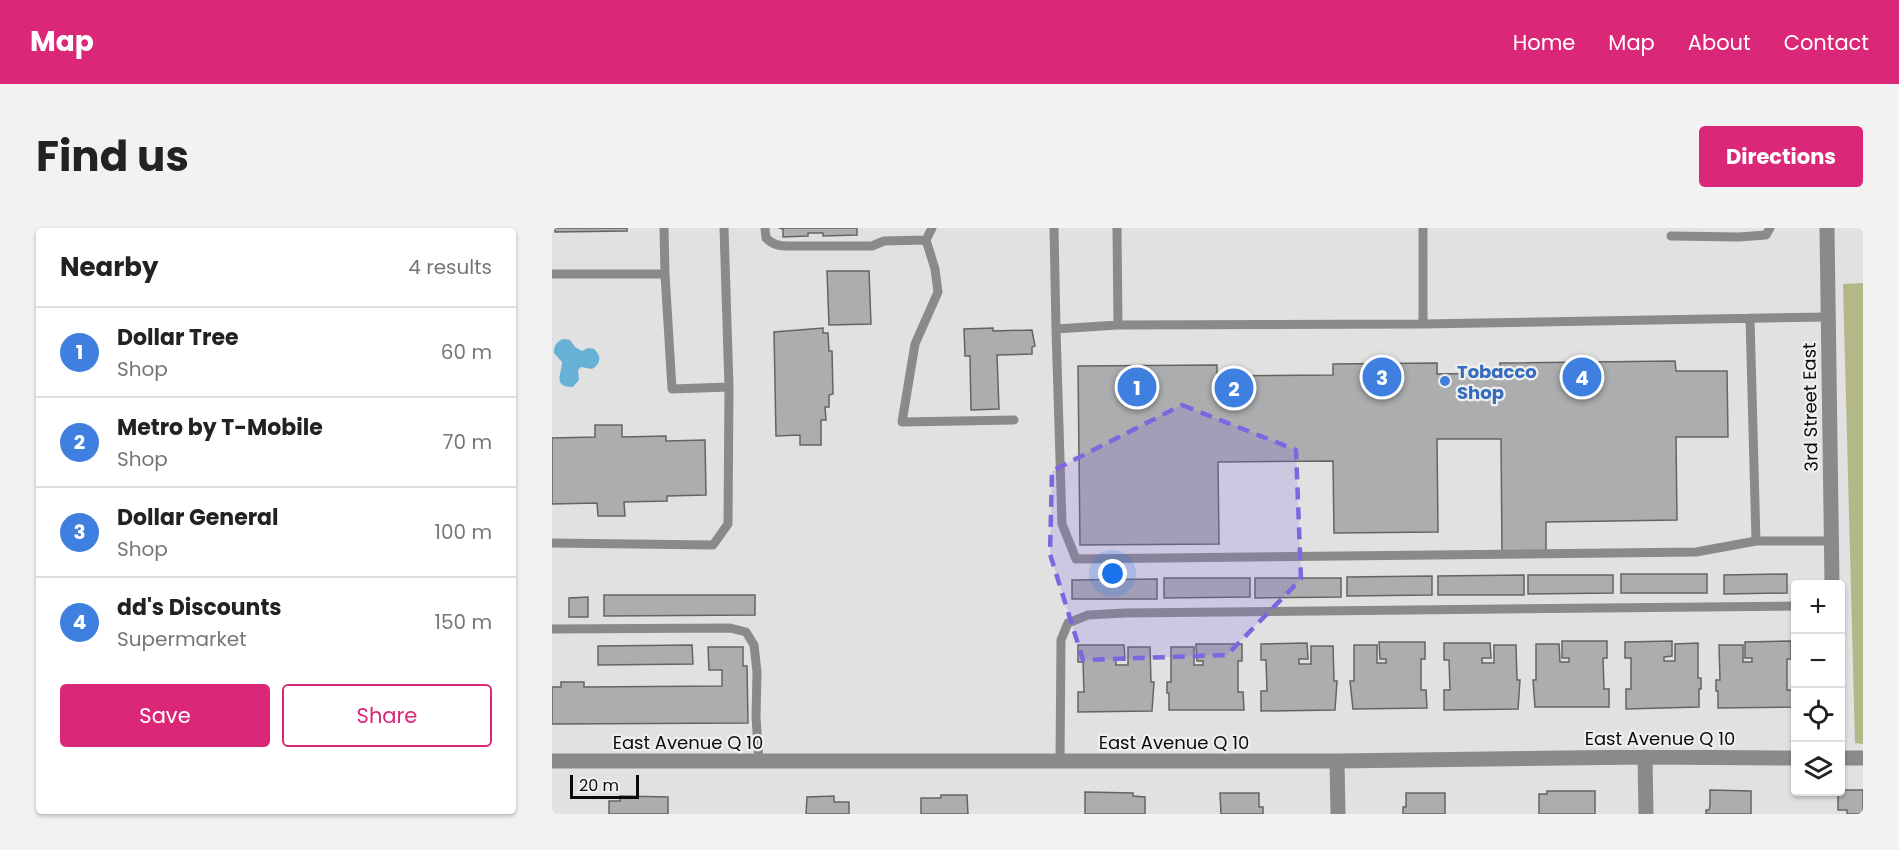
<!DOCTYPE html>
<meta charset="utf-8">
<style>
body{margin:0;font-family:Poppins,sans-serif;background:#f2f2f2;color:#222}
.controls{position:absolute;right:18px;bottom:18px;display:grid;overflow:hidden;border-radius:6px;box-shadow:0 2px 4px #0004}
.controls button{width:54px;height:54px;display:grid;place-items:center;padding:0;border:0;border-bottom:2px solid #e0e0e0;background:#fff;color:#222;font:30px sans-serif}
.scale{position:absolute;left:18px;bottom:15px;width:69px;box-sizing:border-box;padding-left:6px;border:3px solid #0b0b0c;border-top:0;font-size:16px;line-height:21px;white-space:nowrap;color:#0b0b0c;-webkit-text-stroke:4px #efeff0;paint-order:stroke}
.you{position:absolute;left:561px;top:346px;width:21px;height:21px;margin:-15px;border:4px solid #fff;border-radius:50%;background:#1a73e8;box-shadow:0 0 0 9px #1a73e833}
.badge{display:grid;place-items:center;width:39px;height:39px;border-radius:50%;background:#db2777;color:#fff;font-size:20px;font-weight:700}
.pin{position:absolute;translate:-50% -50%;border:3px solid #fff;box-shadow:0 2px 6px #0006}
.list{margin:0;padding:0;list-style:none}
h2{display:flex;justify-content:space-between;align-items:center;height:78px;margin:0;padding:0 24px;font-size:26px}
h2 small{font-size:20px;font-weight:400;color:#767676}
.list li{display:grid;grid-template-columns:39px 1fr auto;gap:18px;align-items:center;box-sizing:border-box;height:90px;padding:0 24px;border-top:2px solid #e0e0e0}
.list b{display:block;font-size:22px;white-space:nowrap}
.list p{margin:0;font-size:20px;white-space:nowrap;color:#767676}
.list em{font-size:20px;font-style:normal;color:#767676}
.actions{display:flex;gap:12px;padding:18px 24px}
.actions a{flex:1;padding:14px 0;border:2px solid #db2777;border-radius:6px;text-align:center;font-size:21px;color:#db2777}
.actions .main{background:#db2777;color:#fff}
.icon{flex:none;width:33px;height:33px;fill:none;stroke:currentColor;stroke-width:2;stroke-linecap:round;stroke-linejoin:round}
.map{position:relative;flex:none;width:1311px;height:586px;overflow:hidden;border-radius:6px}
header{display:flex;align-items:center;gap:36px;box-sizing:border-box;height:84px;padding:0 30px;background:#db2777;color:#fff}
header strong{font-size:28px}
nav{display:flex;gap:33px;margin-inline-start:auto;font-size:21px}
.intro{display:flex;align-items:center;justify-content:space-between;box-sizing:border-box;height:144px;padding:0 36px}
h1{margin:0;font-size:42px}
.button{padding:15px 27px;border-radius:6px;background:#db2777;color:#fff;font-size:21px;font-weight:700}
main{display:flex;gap:36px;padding:0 36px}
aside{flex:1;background:#fff;border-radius:6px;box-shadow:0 2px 4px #0004}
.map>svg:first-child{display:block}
.green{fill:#b4b787}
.water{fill:#66b1d5}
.building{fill:#acadae;stroke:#646465;stroke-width:1.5}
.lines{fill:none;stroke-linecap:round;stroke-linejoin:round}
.lane{stroke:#8b8a8a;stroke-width:9}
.street{stroke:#8b8a8a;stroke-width:15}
.marked{fill:#7f65e0;fill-opacity:0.2;stroke:#7f65e0;stroke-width:4.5;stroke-dasharray:12 8;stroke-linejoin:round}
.shop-dot{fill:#3f7fe0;stroke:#efeff0;stroke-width:2}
.labels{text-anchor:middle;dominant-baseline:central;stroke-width:4.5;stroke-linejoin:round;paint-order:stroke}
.shop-label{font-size:18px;font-weight:bold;fill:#366cbe;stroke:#efeff0;text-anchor:start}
.street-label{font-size:18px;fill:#0b0b0c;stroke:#efeff0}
</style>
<header>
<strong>Map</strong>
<nav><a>Home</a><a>Map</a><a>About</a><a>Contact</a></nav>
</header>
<div class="intro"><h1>Find us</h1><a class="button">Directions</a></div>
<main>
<aside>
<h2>Nearby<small>4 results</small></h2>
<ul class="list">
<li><span class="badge" style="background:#3f7fe0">1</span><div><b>Dollar Tree</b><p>Shop</p></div><em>60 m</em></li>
<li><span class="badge" style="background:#3f7fe0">2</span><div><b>Metro by T-Mobile</b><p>Shop</p></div><em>70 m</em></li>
<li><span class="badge" style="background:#3f7fe0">3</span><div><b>Dollar General</b><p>Shop</p></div><em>100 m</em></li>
<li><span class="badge" style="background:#3f7fe0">4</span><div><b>dd's Discounts</b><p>Supermarket</p></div><em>150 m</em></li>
</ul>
<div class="actions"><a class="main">Save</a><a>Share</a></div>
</aside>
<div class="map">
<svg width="1311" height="586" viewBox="0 0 1311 586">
<rect width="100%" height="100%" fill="#e1e1e2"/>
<path class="green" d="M1311 55V516L1303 515 1291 56Z"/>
<path class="water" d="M11 111 18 112 23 119 30 123 36 120 42 121C50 128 49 136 40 141L29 139 26 142 27 152 21 159C0 159 10 145 10 134L2 125C2 118 4 114 11 111Z"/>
<path class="building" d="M3 0H75V3L3 4Z
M227 0H305V7L271 8V5H256V8L231 9V1Z
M275 43H317L319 96 277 97Z
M271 100V105H276L277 123H280L281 166 277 167V179H273L274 192H269V217H248V207L224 208 222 104Z
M441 100V103L480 102 483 118 480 119V126L445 127 447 181 419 182 418 128H413L412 101Z
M1123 133 1124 143H1175L1176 209H1124L1125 292 994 294V323H950L949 211H885L886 304 782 305 781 233 666 234 667 316 528 317 526 138 665 137V148L781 147V136L885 135V146L948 145V135Z
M43 197H70V209L114 208V213L153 212 154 267 115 268V273L72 274 73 288H46L45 275 0 276V210L43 209Z
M1069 346H1155V365H1069Z
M1235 346V365L1172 366V347Z
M972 347V367H886V348Z
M976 347H1061V365L976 366Z
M880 348V367L795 368V349Z
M612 350H698V369L612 370Z
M703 350H789V369L703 370Z
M605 351V371H520V352Z
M52 367H203V387L52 388Z
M36 369V389H17V370Z
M1010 413H1055V430H1051L1052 461H1057V479H983L981 452H984V416H1007L1008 434H1017V430H1010Z
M1120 413V428L1112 429V433H1123V416L1146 415V450H1149V461H1147V479L1074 481V461H1079V430H1073V414Z
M1239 413V431H1235V462H1240V479L1166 480V463H1164V452H1168L1167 417H1191V434H1200V430H1193V414Z
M827 414H873V431H869V462H874L875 480 801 481 798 453H802V417H825V435H834V431H828Z
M755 415 756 431H747V436H759V418H781L782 453H785L783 482 709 483V463H715L714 432H709V416Z
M892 415H938L939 430H930V435H942V417H964L965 452H968L966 481 892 482V462H898L897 432H892Z
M644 416H690V433H686V464H691L692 482H617V465H615V454H619V419H642V437H651V433H645Z
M140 417 141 436 46 437V418Z
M526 417H572L573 432H564V437H576V419H598L599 454H602L600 483 526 484V464H532L531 434H526Z
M156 419H191V438H195L196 495 0 496V459H9V454H32V459L170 458V442H157Z
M1158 562 1199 563V586H1154V582H1157L1158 578Z
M1288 562H1311V586H1295V582H1286V564Z
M995 563H1043V586H987V566H995Z
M533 564 581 565V568L593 569V586H533Z
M668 565H707V579H711V586H669Z
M854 565H893V586H851V579H854Z
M389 567H415L416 586H369V570H389Z
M68 568 116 569V586H57V573H68Z
M282 568V574H297V586H254L255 569Z"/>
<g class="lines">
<path class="lane" d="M112 0 113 46
M213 0 214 10C221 17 227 18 238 18H320L332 13 374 12 380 0
M502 0 504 101 566 97
M565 0 566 97 871 96
M871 0V96L1276 89
M1119 8 1187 9 1214 7 1218 0
M374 12 383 41 386 64 363 116 350 194 462 192
M0 46H113L120 161 177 159 172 0
M1198 90 1204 313H1280
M504 101 510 296 524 331 1144 324 1204 313
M0 315 161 317 176 296 177 159
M0 401 178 400 194 404 202 417 205 444 204 489 207 533
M508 533 509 412 516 395 536 387 573 385 1244 378"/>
<path class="street" d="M1275 0 1280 356
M1093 529 1094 586
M1288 530H1311
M0 533H785L1093 529 1244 530
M785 533 786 586"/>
</g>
<path class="marked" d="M630 177 744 222 749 351 675 427 531 432 498 326 500 243Z"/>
<circle class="shop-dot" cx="893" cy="153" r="6"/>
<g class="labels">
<g class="shop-label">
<text x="905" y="143">Tobacco<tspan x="905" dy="21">Shop</tspan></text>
</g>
<g class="street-label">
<text transform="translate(1258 179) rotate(-91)">3rd Street East</text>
<text x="1108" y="510">East Avenue Q 10</text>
<text x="136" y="514">East Avenue Q 10</text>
<text x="622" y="514">East Avenue Q 10</text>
</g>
</g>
</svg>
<div class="controls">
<button>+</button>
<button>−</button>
<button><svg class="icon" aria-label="locate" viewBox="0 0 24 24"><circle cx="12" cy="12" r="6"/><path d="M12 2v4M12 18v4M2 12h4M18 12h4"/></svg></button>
<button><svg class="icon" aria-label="layers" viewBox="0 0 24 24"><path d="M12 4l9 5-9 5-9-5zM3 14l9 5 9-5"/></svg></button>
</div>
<div class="scale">20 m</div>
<div class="you"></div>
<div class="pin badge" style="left:585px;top:159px;background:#3f7fe0">1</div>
<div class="pin badge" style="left:682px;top:160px;background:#3f7fe0">2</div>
<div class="pin badge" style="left:830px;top:149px;background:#3f7fe0">3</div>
<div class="pin badge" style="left:1030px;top:149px;background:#3f7fe0">4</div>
</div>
</main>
